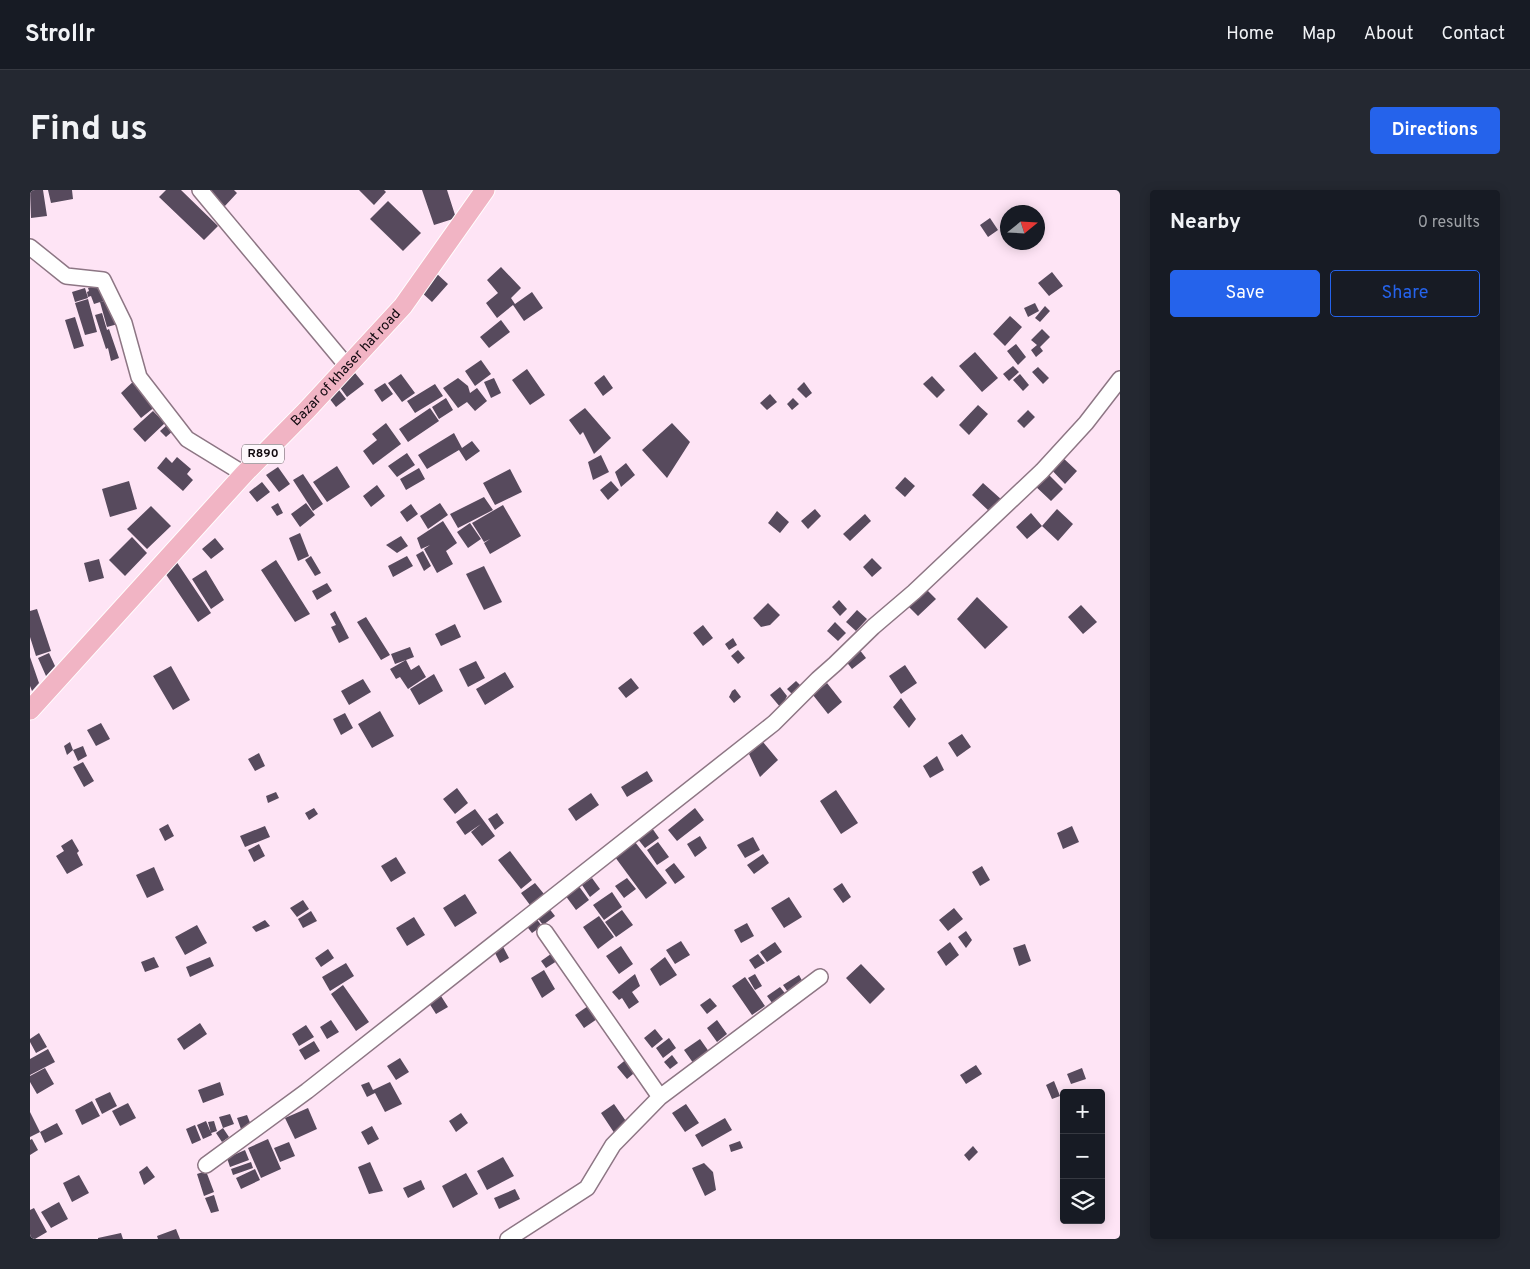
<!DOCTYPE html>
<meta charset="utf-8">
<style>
body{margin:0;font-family:Overpass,sans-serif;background:#242831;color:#f1f3f6}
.controls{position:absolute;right:15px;bottom:15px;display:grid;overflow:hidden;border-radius:5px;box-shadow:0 2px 12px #0003}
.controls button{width:45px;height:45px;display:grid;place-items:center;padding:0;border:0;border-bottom:1px solid #363941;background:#171b24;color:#f1f3f6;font:25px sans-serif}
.compass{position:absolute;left:970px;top:15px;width:45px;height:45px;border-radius:50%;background:#171b24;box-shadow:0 2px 12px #0003;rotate:72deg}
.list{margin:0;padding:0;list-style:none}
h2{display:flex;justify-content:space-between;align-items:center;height:65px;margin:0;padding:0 20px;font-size:21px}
h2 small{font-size:16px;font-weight:400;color:#9ea1a6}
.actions{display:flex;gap:10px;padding:15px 20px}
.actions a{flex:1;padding:11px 0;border:1px solid #2563eb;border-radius:5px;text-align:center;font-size:18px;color:#2563eb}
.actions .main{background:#2563eb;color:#fff}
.icon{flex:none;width:28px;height:28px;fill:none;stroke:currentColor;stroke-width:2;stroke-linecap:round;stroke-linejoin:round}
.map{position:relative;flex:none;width:1090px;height:1049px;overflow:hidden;border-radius:5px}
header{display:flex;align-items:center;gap:30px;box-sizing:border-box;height:70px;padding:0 25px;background:#171b24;border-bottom:1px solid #363941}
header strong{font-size:24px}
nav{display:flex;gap:28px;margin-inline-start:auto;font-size:18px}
.intro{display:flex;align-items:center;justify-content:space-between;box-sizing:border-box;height:120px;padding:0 30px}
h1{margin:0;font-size:35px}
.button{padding:12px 22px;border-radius:5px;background:#2563eb;color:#fff;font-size:18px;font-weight:700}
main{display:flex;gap:30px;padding:0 30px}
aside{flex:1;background:#171b24;border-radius:5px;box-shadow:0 2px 12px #0003}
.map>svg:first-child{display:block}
.building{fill:#574a5d}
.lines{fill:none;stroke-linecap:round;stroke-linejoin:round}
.minor-casing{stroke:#8d7684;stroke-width:18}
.major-casing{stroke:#fff;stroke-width:21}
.minor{stroke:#fff;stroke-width:15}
.major{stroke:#f1b4c4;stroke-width:19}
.labels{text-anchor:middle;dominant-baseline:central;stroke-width:5;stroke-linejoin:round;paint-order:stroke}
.shield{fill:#fef8fc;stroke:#585156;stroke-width:1}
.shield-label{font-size:12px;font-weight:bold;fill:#11090f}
.street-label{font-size:14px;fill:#11090f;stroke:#fef8fc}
</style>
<header>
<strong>Strollr</strong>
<nav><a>Home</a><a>Map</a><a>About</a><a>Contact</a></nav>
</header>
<div class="intro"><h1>Find us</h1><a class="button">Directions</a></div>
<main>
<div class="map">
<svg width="1090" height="1049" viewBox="0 0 1090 1049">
<rect width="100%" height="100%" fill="#fee4f5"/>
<path class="building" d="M0 0H13L17 26 1 28Z
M18 0H42L43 9 21 13Z
M136 0H151L188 36 174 50 129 7Z
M177 0H204L207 3 194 17Z
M329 0H354L356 2 344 15Z
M392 0H417L426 28 404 35Z
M358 11 391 43 373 61 340 29Z
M960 28 968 40 958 47 950 35Z
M471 77 491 98 481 108 485 114 502 102 513 118 494 131 483 115 467 128 456 113 468 103 457 90Z
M1022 82 1033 96 1019 106 1008 93Z
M406 83 418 94 402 112 390 101Z
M74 92 79 109 64 114 61 106 58 107 57 102 59 101 58 98Z
M55 98 58 108 45 112 42 102Z
M58 109 67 142 55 145 45 113Z
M78 110 88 134 77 137 70 112Z
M1005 113 1009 121 998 127 994 118Z
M1015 116 1020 121 1010 132 1005 128Z
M72 123 77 140 79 139 89 168 81 171 78 158 76 159 65 125Z
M980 126 992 137 975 156 963 144Z
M45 127 54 156 44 159 35 130Z
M471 130 480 142 459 158 450 147Z
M1012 139 1020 147 1010 157 1013 161 1006 167 1001 160 1007 155 1001 150Z
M986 154 996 167 988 175 977 161Z
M945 162 968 188 952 202 929 176Z
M451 170 461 184 445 196 435 181Z
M983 176 989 182 979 191 973 184Z
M1008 177 1019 188 1013 194 1002 182Z
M497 179 515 205 500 215 482 190Z
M325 183 334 194 317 207 309 196Z
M371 184 385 203 372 212 358 193Z
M990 184 999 195 993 201 983 190Z
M574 185 583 198 573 206 564 193Z
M902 186 915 200 907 208 893 194Z
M107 188 126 216 111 228 91 203Z
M428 188 438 196 440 203 447 198 457 211 445 221 437 212 428 218 413 198Z
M464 188 471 203 461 208 454 192Z
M774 192 782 203 776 208 767 199Z
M355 193 363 204 352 212 344 200Z
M405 194 413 206 385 223 377 211Z
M309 200 316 209 306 217 299 208Z
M740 204 747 212 737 220 730 213Z
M416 208 423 220 409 229 402 217Z
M763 208 769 214 762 220 757 214Z
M948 215 958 224 939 245 929 235Z
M400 218 409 231 378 252 369 239Z
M555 218 581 248 564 264 553 242 550 245 539 230Z
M998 220 1005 227 994 238 987 231Z
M123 221 135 233 115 252 103 239Z
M139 233 144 240 136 247 130 241Z
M356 233 371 254 343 275 333 261 347 250 342 244Z
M642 233 660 252 637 288 612 260Z
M424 243 432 258 442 251 450 261 436 271 429 260 397 279 388 265Z
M377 263 385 275 367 287 358 276Z
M571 265 579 282 563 290 558 272Z
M1031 266 1047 281 1035 294 1017 275Z
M136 267 142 273 147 267 161 279 157 284 163 290 153 301 127 278Z
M596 273 605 285 591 297 585 282Z
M307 276 320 297 297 312 283 292Z
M248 277 260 294 249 302 236 285Z
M389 278 395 289 376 300 370 289Z
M480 279 492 302 465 315 453 293Z
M1015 281 1033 299 1021 311 1003 294Z
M273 284 293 314 283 321 263 290Z
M875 287 885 296 875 307 865 298Z
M99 291 107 319 80 327 72 299Z
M581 291 589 300 578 310 570 300Z
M232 292 240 302 227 312 219 302Z
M953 293 972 310 960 322 942 305Z
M347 295 355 306 341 317 333 306Z
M454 307 463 320 428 338 420 324Z
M248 313 253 323 247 326 241 317Z
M276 313 285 325 270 337 261 324Z
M410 313 418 325 398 339 390 326Z
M381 314 388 324 377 332 370 322Z
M473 315 491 346 460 364 454 353 460 349 454 352 442 333Z
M121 316 141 336 117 359 97 339Z
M785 319 791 326 778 339 771 331Z
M1027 319 1043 334 1028 351 1012 336 997 349 986 337 1001 323 1012 336Z
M747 321 759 332 750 343 738 333Z
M835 324 841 331 820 351 813 344Z
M413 331 427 353 416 361 423 374 407 383 394 359 400 355 391 359 387 348Z
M440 333 451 349 438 358 427 342Z
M270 343 279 366 268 371 259 348Z
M371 346 378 356 367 363 356 355Z
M102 347 117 363 95 386 79 370Z
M185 348 194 359 181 369 172 359Z
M393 361 401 376 394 381 386 365Z
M281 366 291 383 285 386 275 370Z
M377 366 383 376 363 387 358 376Z
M144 368 181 423 168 432 131 377Z
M842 368 852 378 842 387 833 377Z
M69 369 74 388 59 392 54 373Z
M246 370 280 424 265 432 231 380Z
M454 376 472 412 454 420 436 384Z
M176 380 194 410 181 419 162 389Z
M297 393 302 401 287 410 282 401Z
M893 396 906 409 888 426 875 413Z
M947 407 978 437 955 459 927 429Z
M809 410 817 419 810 426 802 417Z
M738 413 750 425 740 435 731 437 723 428Z
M1051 415 1067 432 1053 444 1038 427Z
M7 419 21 461 6 466 0 447V421Z
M827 420 837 429 826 441 816 432Z
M305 421 319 448 309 453 301 437 306 435 300 424Z
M336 427 360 465 351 470 327 432Z
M805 432 816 443 808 451 797 441Z
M425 434 431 447 411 456 405 444Z
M673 435 683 448 673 456 663 443Z
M703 448 707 455 699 460 695 454Z
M380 457 384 467 376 470 381 480 389 475 396 487 378 499 370 487 366 489 360 479 376 470 365 474 361 464Z
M829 459 836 468 822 479 815 470Z
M708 460 715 468 708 474 701 466Z
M19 463 25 476 16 486 8 468Z
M0 467 9 493 2 501 0 496Z
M446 471 455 488 438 497 429 479Z
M875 475 887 493 871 504 859 486Z
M141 476 160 510 143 520 123 486Z
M475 482 484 497 455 515 446 499Z
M404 484 413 501 389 515 380 499Z
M601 488 609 498 596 508 588 498Z
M333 489 341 502 319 515 311 501Z
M766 491 774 499 765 507 757 499Z
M797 493 812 512 798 524 783 505Z
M750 497 757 506 751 518 740 505Z
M705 499 711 507 704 513 699 507 702 501Z
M871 508 886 529 879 538 863 517Z
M350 521 364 546 342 558 328 534Z
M315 523 323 538 311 545 303 529Z
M71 533 80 549 66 556 57 540Z
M932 544 941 557 927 567 918 553Z
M40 552 43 560 37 565 34 556Z
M733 552 748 570 730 587 719 564Z
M53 556 57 566 48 571 43 560Z
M229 563 235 576 225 581 218 569Z
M907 566 914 580 900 588 893 576Z
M53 572 64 591 54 597 43 577Z
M617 581 623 591 597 607 591 597Z
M427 598 438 613 425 624 413 609Z
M806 600 828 633 811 644 790 611Z
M246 602 249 608 238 613 236 606Z
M561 603 569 615 546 631 538 619Z
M284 618 288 624 279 630 275 623Z
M665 618 674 630 647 651 638 640Z
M445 619 465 646 452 656 441 642 451 634 435 645 426 632Z
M467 623 474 633 465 640 458 629Z
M138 634 144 646 135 651 129 639Z
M235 636 240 647 215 657 210 646Z
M1042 636 1049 652 1033 659 1027 643Z
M622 638 629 648 615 658 607 648Z
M670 646 677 658 665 667 657 654Z
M723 647 730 660 715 668 707 655Z
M42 649 49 661 47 663 53 675 37 684 26 666 34 661 31 656Z
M605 652 637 693 616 709 585 667Z
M628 652 639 667 627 675 617 660Z
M229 654 235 666 224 672 218 660Z
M480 661 502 690 491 699 468 670Z
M733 664 739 673 724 684 717 675Z
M366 667 376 683 361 692 351 676Z
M644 673 655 687 645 694 635 680Z
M952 676 960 690 950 696 942 682Z
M124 677 134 700 117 708 106 685Z
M562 688 570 699 560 707 552 695Z
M597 688 606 699 594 708 585 696Z
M505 693 514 704 500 715 491 703Z
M812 693 821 707 813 713 803 699Z
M548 695 559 710 546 720 535 705Z
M582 702 592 717 574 730 563 715Z
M435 704 447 723 425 737 413 718Z
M759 707 772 727 754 738 741 718Z
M273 710 279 719 267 727 260 718Z
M518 717 525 726 513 735 506 726Z
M924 718 933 729 918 741 909 730Z
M592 720 603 735 586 747 575 732Z
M281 721 287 731 273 738 268 729Z
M569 726 584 747 568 759 553 737Z
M384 727 395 745 377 756 366 738Z
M505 727 512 736 502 743 495 734Z
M235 730 240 736 226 742 222 737Z
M717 733 724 746 711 753 704 740Z
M167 735 177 753 155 765 145 747Z
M936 741 942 750 936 758 928 747Z
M651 751 660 765 645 774 636 760Z
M745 752 752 762 737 772 730 762Z
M920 752 929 765 916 776 907 762Z
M471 753 479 768 470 773 462 757Z
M995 754 1001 771 989 776 983 758Z
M591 756 603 774 589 784 576 766Z
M298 759 304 768 291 777 285 768Z
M525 761 530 769 516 778 511 771Z
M728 764 735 773 725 779 719 770Z
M124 767 129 777 115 782 111 772Z
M180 767 184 776 160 787 156 777Z
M635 767 647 785 630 796 620 779Z
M316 773 324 786 300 801 292 787Z
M831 774 855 799 840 814 816 788Z
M514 780 525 799 512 808 501 788Z
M605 784 610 796 602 802 609 812 599 819 592 808 589 810 582 802Z
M725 784 732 796 725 800 718 788Z
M769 785 775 796 760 805 753 795Z
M715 787 735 816 722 825 702 796Z
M313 795 339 832 326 841 301 804Z
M750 797 758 807 745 817 737 806Z
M411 806 418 817 406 824 399 813Z
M680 808 687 816 677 824 670 815Z
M561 814 570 827 554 838 545 825Z
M301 830 309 842 297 849 290 837Z
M687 830 697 844 687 852 677 838Z
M170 833 177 844 154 860 147 849Z
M276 835 284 847 269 856 262 844Z
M625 839 633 849 622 858 614 848Z
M9 843 17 857 6 863 0 852V849Z
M639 848 646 858 633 868 626 858Z
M670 849 682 866 666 877 654 860Z
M284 851 290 861 275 870 269 860Z
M18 859 25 872 0 885V869Z
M642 865 648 873 640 879 634 872Z
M599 867 609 879 597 889 587 877Z
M370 868 379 882 366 890 357 876Z
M946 875 952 884 936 894 930 885Z
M15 878 24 894 7 904 0 892V886Z
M1052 878 1056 889 1041 894 1037 884Z
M1024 891 1030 906 1022 909 1016 895Z
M190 892 194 905 173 913 168 900Z
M339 892 343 900 360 892 372 914 355 922 345 903 337 907 331 895Z
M80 902 87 916 72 924 65 909Z
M62 911 70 926 52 935 45 920Z
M98 913 106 928 90 936 82 921Z
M584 914 598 934 585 944 571 923Z
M656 914 669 933 655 942 642 923Z
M278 918 287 939 265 949 255 928Z
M0 922 10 942 0 947Z
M431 923 438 933 426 942 419 931Z
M200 924 204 934 193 938 189 927Z
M217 925 221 935 211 939 207 928Z
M695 928 702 940 672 957 665 945Z
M176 931 182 945 173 949 167 935Z
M184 931 187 941 181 943 178 932Z
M27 933 33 944 15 953 10 942Z
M165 935 171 950 162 954 156 939Z
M342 936 349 949 338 955 331 942Z
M193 938 199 947 192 952 186 943Z
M2 949 8 960 0 965V950Z
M238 949 251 979 231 988 218 958Z
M710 951 713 958 701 962 699 955Z
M259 952 265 966 250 972 244 958Z
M943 956 948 962 939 971 934 965Z
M215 960 219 970 200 977 197 968Z
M473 967 484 986 457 1000 447 981Z
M221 972 223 978 203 985 201 979Z
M340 972 353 1001 339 1004 328 977Z
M674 973 683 982 686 1000 675 1006 662 978Z
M117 976 125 987 114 995 109 982Z
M225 979 230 990 211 999 206 988Z
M176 981 184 1002 174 1006 167 984Z
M436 983 448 1004 423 1018 412 996Z
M49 985 59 1003 42 1012 33 993Z
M391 990 395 999 378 1008 373 998Z
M485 999 490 1009 469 1019 464 1008Z
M184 1005 189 1021 181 1023 175 1008Z
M29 1012 38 1029 21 1038 11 1022Z
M4 1018 17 1042 5 1049H0V1020Z
M146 1039 150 1049H128L127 1046Z
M91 1043 93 1049H68V1048Z"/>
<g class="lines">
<g class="minor-casing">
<path id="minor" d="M170 0 317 176
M0 57 36 86 73 90 94 133 109 187 157 249 214 284
M515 742 630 907
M176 975 277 901 744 533 788 489 805 474 843 437 884 402 1012 281 1056 233 1090 189
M478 1049 557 998 583 955 630 907 790 787"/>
</g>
<g class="major-casing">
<g id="major">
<path id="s1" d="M0 520 214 284 276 221 373 116 455 0"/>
</g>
</g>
<use href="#minor" class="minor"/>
<use href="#major" class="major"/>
</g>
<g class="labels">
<rect class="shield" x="212" y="254.5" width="42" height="19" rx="4"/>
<g class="shield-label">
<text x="233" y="264">R890</text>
</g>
<g class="street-label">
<text stroke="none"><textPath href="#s1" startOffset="466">Bazar of khaser hat road</textPath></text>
</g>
</g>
</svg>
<div class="controls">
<button>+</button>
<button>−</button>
<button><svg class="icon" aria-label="layers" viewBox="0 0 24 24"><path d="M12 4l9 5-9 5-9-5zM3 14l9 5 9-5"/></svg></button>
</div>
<svg class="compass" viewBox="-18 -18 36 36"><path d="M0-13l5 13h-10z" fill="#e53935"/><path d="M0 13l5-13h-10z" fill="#9ea1a6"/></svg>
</div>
<aside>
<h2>Nearby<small>0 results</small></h2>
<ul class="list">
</ul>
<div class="actions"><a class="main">Save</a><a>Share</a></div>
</aside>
</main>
